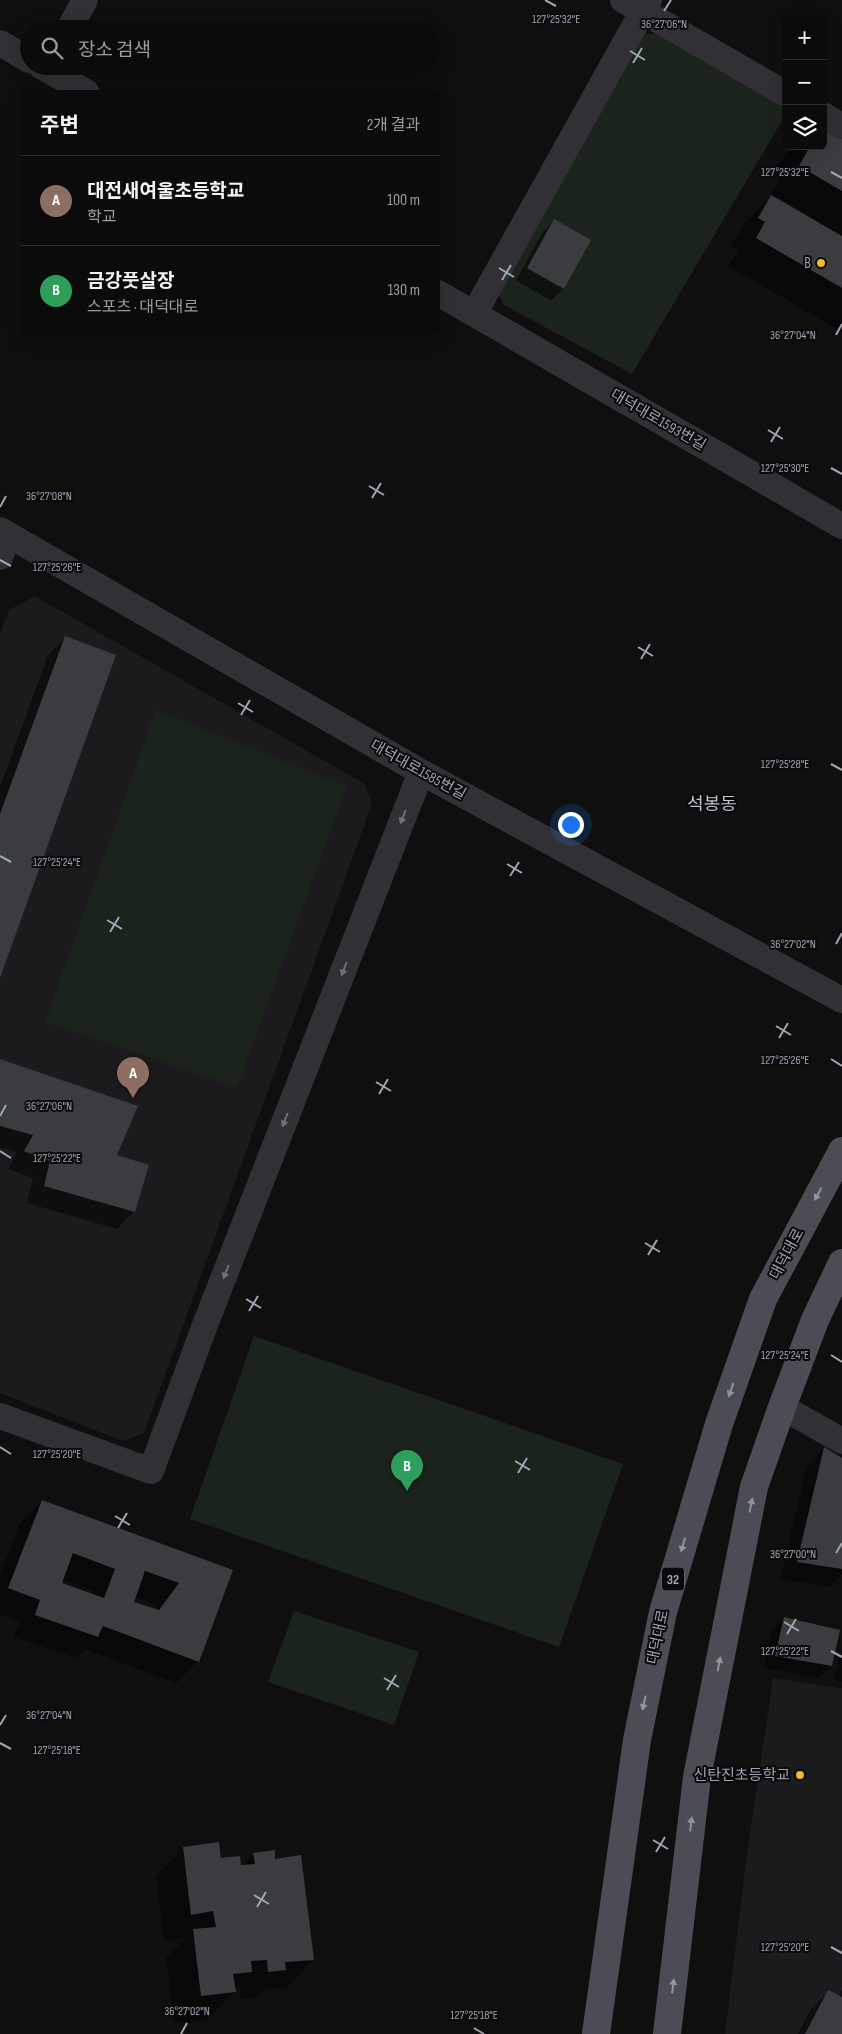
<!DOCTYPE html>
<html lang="ko">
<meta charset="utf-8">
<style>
body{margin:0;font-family:"Sofia Sans Condensed","Noto Sans KR",sans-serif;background:#141415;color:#f1f3f6}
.controls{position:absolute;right:15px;top:15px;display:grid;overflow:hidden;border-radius:8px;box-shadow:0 5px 20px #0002}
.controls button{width:45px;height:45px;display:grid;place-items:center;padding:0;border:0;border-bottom:1px solid #2b2b2d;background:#0b0b0c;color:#f1f3f6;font:25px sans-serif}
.you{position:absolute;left:570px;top:824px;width:18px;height:18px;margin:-12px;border:4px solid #fff;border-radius:50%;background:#1a73e8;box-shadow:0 0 0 8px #1a73e833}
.badge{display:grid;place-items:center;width:32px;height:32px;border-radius:50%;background:#f3bb24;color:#fff;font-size:16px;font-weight:700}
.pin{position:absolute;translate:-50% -41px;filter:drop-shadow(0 1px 2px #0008)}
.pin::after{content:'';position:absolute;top:26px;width:18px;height:15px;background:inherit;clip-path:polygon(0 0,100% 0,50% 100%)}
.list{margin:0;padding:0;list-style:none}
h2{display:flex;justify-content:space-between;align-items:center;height:65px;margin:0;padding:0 20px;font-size:21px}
h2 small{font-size:16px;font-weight:400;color:#9a9b9d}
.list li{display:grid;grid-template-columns:32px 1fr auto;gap:15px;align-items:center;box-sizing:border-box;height:90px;padding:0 20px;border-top:1px solid #2b2b2d}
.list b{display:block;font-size:19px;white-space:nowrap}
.list p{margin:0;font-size:16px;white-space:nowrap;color:#9a9b9d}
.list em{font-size:16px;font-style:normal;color:#9a9b9d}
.icon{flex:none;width:28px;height:28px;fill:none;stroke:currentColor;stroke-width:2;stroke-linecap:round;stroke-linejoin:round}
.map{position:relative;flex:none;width:842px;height:2034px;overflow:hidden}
.search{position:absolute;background:#0b0b0c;box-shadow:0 5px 20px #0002;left:20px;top:20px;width:420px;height:55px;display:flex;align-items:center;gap:12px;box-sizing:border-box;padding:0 18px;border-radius:28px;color:#9a9b9d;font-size:19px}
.panel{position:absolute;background:#0b0b0c;box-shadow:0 5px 20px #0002;left:20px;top:90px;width:420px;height:245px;border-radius:8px}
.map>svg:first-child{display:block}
.built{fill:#1b1b1d}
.green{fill:#1b231d}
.shadow{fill:#0007;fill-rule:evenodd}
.building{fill:#3b3c40;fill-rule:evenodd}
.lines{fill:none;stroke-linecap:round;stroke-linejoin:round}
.street{stroke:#303035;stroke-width:26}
.primary{stroke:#4c4d54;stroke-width:28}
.oneway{fill:#6e707a}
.oneway2{fill:#8f939f}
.ticks{fill:none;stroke:#a0a4b2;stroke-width:2}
.poi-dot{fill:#f3bb24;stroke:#0a0a0b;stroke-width:2}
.labels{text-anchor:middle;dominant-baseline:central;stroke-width:4;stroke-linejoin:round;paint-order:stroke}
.shield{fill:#0a0a0b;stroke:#737680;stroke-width:1}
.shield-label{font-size:14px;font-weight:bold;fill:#a0a4b2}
.poi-label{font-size:15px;fill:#a0a4b2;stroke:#0a0a0b;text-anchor:end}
.street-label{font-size:15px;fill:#a0a4b2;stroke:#0a0a0b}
.quarter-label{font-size:18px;fill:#c1c3ce;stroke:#0a0a0b}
.ticks-label{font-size:12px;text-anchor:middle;fill:#a0a4b2;stroke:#0a0a0b;stroke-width:4;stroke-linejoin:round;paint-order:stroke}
</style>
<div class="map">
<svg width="842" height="2034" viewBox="0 0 842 2034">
<rect width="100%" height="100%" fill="#0f0f10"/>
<path class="built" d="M35 596 365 784 372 804 144 1433 123 1441 0 1393V634L9 610Z
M773 1678 842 1688V2034H725L746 1861Z"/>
<path class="green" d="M660 33 786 106V114L632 374 504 305 493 283 633 35Z
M156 710 347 786 237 1087 45 1022Z
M254 1336 623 1464 559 1647 190 1519Z
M294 1611 419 1652 394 1725 268 1682Z"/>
<path class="shadow" d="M842 141V332L729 266 739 250 731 246 744 224 771 197 809 218 811 216 772 194 781 178 774 173 786 153 793 146H823Z
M554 221 589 241 563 289 551 301 516 280 542 233Z
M66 637 0 976V787L48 655Z
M0 1061 115 1156 134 1211 117 1229 27 1203 33 1178 8 1169 17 1152 0 1148Z
M824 1449 842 1459V1574L829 1587 780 1579 807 1466Z
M42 1502 231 1571 198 1661 176 1683 85 1649 76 1658 14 1637 20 1622 0 1614V1576L20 1523ZM62 1579 94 1591 93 1595 60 1583ZM134 1596 159 1605 155 1610 132 1602Z
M784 1618 831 1666 819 1678 763 1668 772 1631Z
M842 1650V1681L834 1680Z
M184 1848 239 1866H243L254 1854 274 1860 313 1960 285 1988H266L257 1998 240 1999V1987H235L234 1992 207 2020 174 2023 166 1958 186 1938 164 1942 156 1876Z
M842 1990V2034H798L811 2009 828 1992 839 1997Z"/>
<path class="building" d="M823 129 842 139V191L799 166 808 150 802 146H823Z
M771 195 842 236V288L756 238 765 222 758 218Z
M554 219 591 240 564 289 527 268Z
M65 636 116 655 0 978V814Z
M0 1059 138 1106 117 1155 149 1165 135 1212 44 1186 50 1161 24 1151 33 1135 0 1126Z
M824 1447 842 1458V1569L797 1562Z
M42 1500 233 1570 199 1662 103 1626 98 1637 35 1615 40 1600 8 1588ZM73 1553 115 1569 104 1598 62 1583ZM145 1571 179 1583 159 1610 134 1602Z
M784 1617 840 1630 832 1666 775 1656Z
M219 1842 221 1858 240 1856 241 1865 255 1864 253 1853 275 1850V1859L301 1855 314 1960 285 1962 286 1970 268 1972 267 1960 251 1961 252 1972 233 1974 236 1992 201 1996 193 1929 216 1927 213 1911 191 1915 183 1847Z
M828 1990 842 1997V2034H805Z"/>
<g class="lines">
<path class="street" d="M623 0 786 94
M69 29 85 0
M0 43 29 60
M41 66 86 92
M823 115 842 126
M438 293 842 526
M474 314 649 0
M0 530 421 772 842 1000
M0 557 9 535
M782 1407 842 1441
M0 1416 151 1471 205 1325 421 772"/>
<path class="primary" d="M596 2034 637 1740 663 1612 719 1424 763 1299 842 1151
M667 2034 697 1777 754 1487 782 1407 815 1320 842 1263"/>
</g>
<defs><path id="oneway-solid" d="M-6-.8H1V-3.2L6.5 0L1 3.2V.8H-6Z" transform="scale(1.25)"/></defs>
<g class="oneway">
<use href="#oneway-solid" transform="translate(403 817) rotate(111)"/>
<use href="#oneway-solid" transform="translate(344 969) rotate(111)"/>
<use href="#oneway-solid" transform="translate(285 1120) rotate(111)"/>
<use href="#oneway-solid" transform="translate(226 1272) rotate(111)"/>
</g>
<g class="oneway2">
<use href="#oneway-solid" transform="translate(818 1194) rotate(119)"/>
<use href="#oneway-solid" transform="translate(731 1390) rotate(109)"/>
<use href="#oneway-solid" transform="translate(751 1505) rotate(-79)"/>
<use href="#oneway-solid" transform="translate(683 1545) rotate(106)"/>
<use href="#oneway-solid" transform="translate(719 1664) rotate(-79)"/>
<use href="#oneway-solid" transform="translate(644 1703) rotate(102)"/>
<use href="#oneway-solid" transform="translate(691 1824) rotate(-83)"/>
<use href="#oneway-solid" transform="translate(673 1986) rotate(-83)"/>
</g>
<path class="ticks" d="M545 0 556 6M664 11 671 0M630 51 645 60M633 63 642 48M831 172 842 178M499 268 514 277M502 280 511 265M836 335 842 324M768 430 783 439M771 442 780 427M831 468 842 474M369 486 384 495M372 498 381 483M0 507 6 496M0 560 11 566M638 647 653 656M641 659 650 644M238 703 253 712M241 715 250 700M831 764 842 770M0 856 11 862M507 864 522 873M510 876 519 862M107 920 122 929M110 932 119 917M836 944 842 933M776 1026 791 1035M779 1038 788 1023M831 1059 842 1066M376 1082 391 1091M379 1094 388 1079M0 1116 6 1105M0 1151 11 1158M645 1243 660 1252M648 1255 657 1240M246 1299 261 1308M249 1311 258 1296M831 1355 842 1362M0 1447 11 1454M515 1461 530 1470M518 1473 527 1458M115 1516 130 1525M118 1528 127 1513M836 1553 842 1543M784 1622 799 1631M787 1634 796 1619M831 1651 842 1657M384 1678 399 1687M387 1690 396 1675M0 1725 6 1715M0 1743 11 1749M653 1840 668 1849M656 1852 665 1837M254 1895 269 1904M257 1907 266 1892M831 1947 842 1953M474 2028 484 2034M181 2034 187 2023"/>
<g class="poi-dot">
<circle cx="821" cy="263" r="5"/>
<circle cx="800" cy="1775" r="5"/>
</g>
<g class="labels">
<rect class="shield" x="662" y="1567.5" width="22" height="23" rx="4"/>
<g class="shield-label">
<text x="673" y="1579">32</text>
</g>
<g class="poi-label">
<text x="811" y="263">B</text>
<text x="790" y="1775">신탄진초등학교</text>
</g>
<g class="street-label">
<text transform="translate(658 420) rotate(30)">대덕대로1593번길</text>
<text transform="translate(418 770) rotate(29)">대덕대로1585번길</text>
<text transform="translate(787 1254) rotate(-62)">대덕대로</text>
<text transform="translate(658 1637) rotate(-78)">대덕대로</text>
</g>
<g class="quarter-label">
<text x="712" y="804">석봉동</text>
</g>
</g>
<g class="ticks-label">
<text x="556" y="23">127°25'32"E</text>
<text x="664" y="28">36°27'06"N</text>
<text x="785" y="176">127°25'32"E</text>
<text x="793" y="339">36°27'04"N</text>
<text x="785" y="472">127°25'30"E</text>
<text x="49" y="500">36°27'08"N</text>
<text x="57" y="571">127°25'26"E</text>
<text x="785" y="768">127°25'28"E</text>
<text x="57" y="866">127°25'24"E</text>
<text x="793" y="948">36°27'02"N</text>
<text x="785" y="1064">127°25'26"E</text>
<text x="49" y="1110">36°27'06"N</text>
<text x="57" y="1162">127°25'22"E</text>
<text x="785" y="1359">127°25'24"E</text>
<text x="57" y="1458">127°25'20"E</text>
<text x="793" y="1558">36°27'00"N</text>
<text x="785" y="1655">127°25'22"E</text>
<text x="49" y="1719">36°27'04"N</text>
<text x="57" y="1754">127°25'18"E</text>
<text x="785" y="1951">127°25'20"E</text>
<text x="187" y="2015">36°27'02"N</text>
<text x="474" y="2019">127°25'18"E</text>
</g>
</svg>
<div class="controls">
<button>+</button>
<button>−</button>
<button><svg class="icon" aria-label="layers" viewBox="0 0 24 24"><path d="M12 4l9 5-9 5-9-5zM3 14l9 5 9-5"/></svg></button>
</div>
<div class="you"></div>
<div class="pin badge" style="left:133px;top:1098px;background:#8d6e63">A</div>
<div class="pin badge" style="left:407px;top:1491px;background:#2e9e5b">B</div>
<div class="search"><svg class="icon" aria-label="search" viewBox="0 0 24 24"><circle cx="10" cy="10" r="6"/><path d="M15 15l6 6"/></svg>장소 검색</div>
<section class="panel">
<h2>주변<small>2개 결과</small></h2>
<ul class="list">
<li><span class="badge" style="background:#8d6e63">A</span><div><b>대전새여울초등학교</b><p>학교</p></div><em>100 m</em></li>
<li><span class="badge" style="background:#2e9e5b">B</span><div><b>금강풋살장</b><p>스포츠 · 대덕대로</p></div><em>130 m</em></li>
</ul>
</section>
</div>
